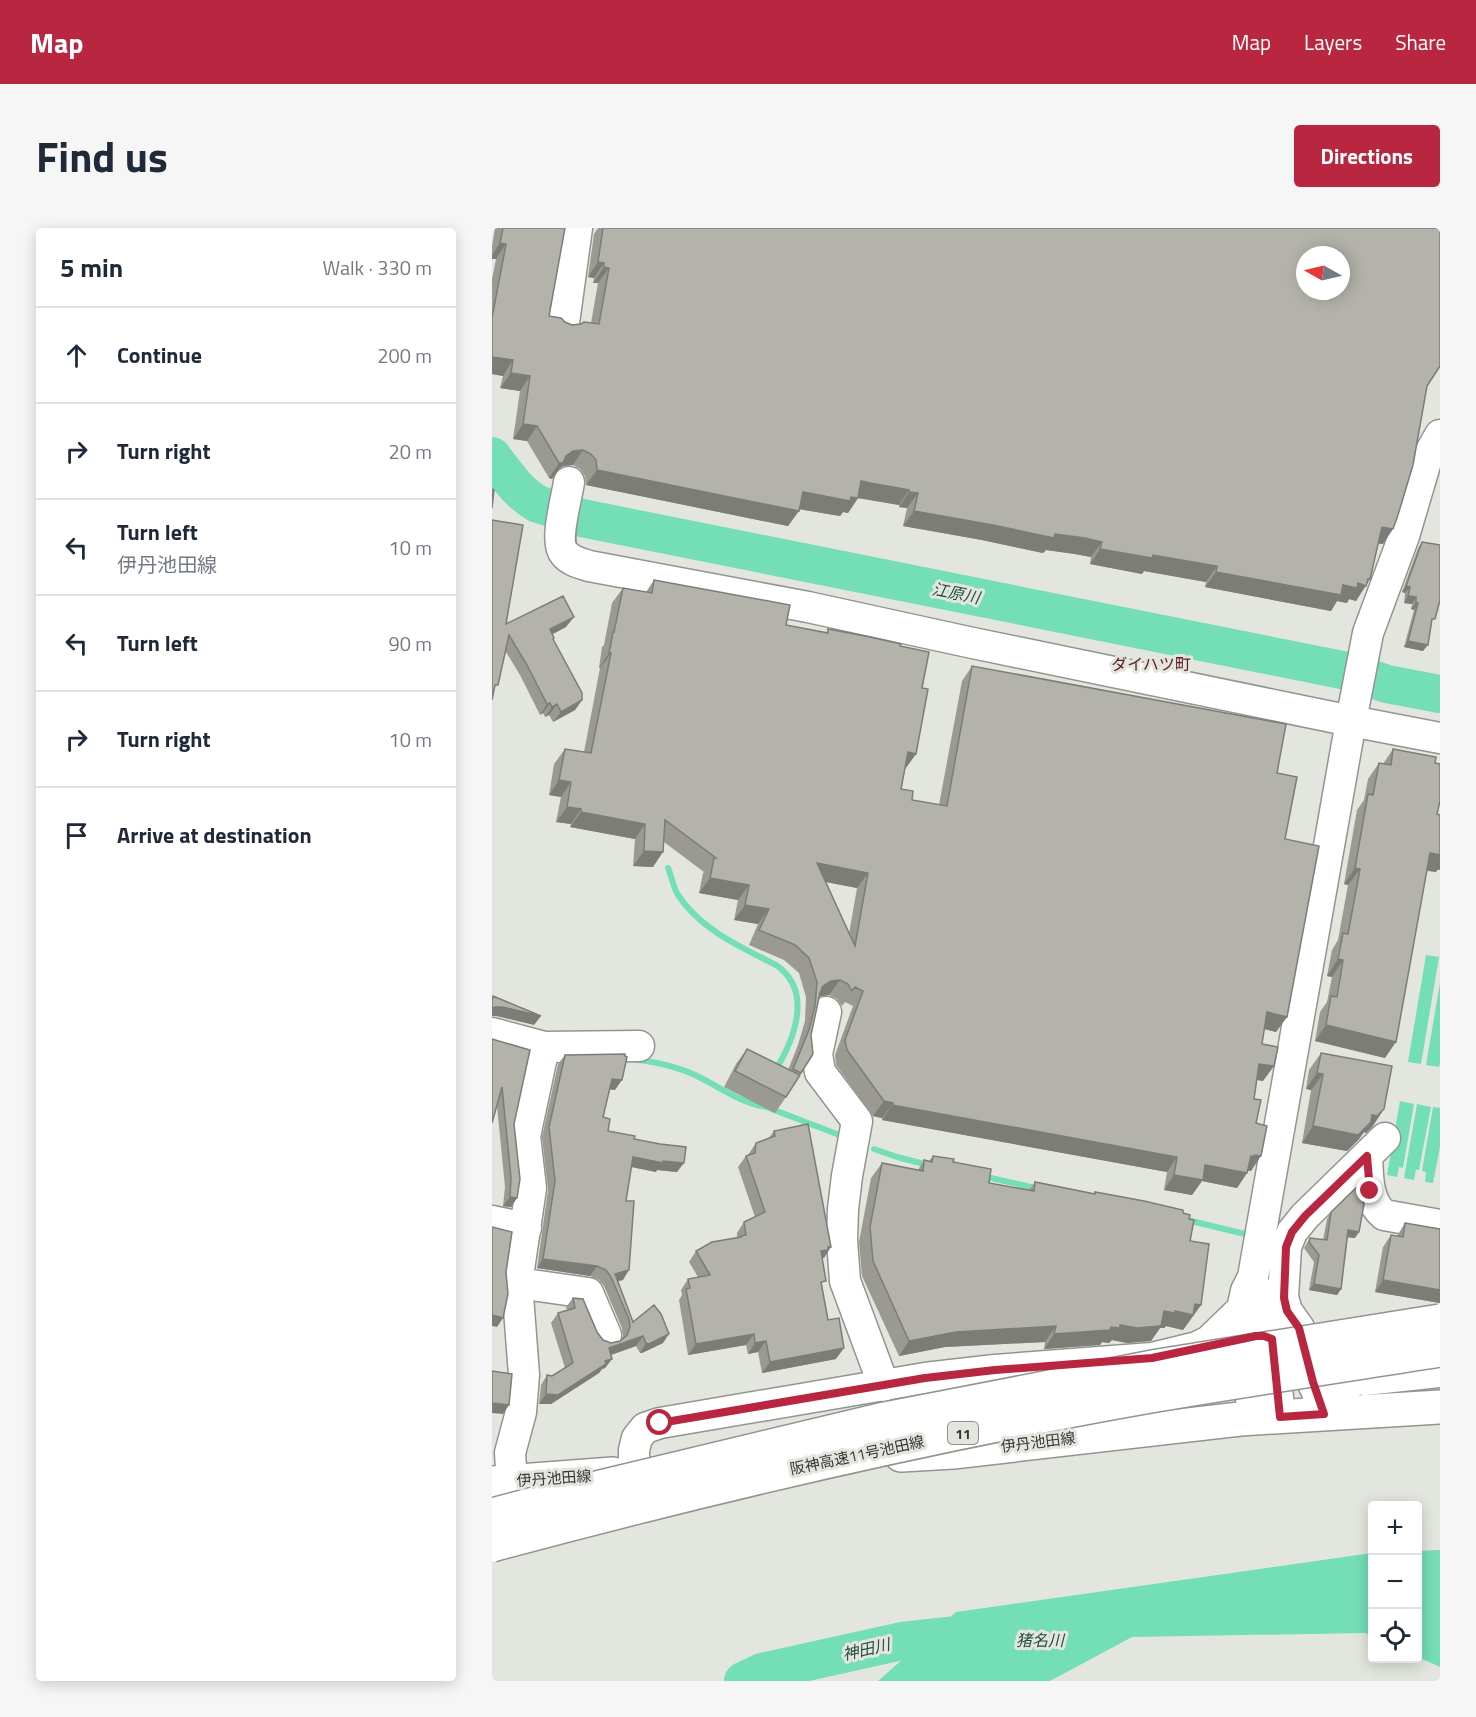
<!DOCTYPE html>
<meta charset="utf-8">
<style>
body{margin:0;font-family:"Titillium Web","Noto Sans JP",sans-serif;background:#f6f6f7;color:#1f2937}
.controls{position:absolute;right:18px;bottom:18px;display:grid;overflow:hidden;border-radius:6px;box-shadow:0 3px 15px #0003}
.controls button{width:54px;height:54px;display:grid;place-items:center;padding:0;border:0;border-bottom:2px solid #e0e1e3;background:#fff;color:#1f2937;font:30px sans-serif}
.compass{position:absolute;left:804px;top:18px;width:54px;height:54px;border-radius:50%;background:#fff;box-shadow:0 3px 15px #0003;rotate:278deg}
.stop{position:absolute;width:18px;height:18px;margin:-14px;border:4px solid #b8263f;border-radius:50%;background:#fff}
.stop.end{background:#b8263f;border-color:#fff;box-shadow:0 2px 6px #0008}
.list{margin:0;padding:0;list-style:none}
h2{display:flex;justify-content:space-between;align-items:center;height:78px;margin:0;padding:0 24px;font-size:26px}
h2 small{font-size:20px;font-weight:400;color:#747a83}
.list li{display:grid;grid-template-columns:39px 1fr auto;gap:18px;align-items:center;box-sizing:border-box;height:96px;padding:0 24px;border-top:2px solid #e0e1e3}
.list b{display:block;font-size:22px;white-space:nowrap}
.list p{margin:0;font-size:20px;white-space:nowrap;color:#747a83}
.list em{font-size:20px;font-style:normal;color:#747a83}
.icon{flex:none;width:33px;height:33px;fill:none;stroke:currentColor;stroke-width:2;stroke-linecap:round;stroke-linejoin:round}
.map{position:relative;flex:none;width:948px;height:1453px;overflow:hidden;border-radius:6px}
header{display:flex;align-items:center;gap:36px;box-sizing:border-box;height:84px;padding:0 30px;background:#b8263f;color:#fff}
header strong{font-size:28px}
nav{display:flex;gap:33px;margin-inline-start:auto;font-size:21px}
.intro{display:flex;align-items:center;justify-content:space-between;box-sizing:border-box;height:144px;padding:0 36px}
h1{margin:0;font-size:42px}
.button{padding:15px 27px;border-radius:6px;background:#b8263f;color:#fff;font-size:21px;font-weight:700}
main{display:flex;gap:36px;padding:0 36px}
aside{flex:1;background:#fff;border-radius:6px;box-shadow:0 3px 15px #0003}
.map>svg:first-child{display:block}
.water{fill:#74deb6}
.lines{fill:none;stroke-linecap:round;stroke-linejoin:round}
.stream{stroke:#74deb6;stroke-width:6}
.river{stroke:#74deb6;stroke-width:38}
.minor-casing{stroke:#92958e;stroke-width:33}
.major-casing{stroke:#92958e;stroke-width:36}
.minor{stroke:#fff;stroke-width:30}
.major{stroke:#fff;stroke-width:33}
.highway-bridge-casing{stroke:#92958e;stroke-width:36;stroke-linecap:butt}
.highway-bridge{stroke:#fff;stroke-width:33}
.wall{fill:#9a9a93;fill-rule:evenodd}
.shaded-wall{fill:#7d7d78}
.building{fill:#b3b3ab;stroke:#7d7d78;stroke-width:1.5;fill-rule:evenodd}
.route{stroke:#b8263f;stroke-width:8}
.labels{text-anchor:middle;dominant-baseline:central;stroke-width:6;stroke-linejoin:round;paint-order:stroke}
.shield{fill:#e3e6df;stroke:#6a6c67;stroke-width:1.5}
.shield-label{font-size:14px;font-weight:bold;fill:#363734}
.street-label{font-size:15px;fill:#363734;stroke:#e3e6df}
.water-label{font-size:16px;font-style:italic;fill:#214e3d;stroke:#e3e6df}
.neighbourhood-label{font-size:16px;fill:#621c24;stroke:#e3e6df}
</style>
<header>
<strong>Map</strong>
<nav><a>Map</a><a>Layers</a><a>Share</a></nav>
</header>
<div class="intro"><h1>Find us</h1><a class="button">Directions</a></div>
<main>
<aside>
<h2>5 min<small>Walk · 330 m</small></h2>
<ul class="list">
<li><svg class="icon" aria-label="ahead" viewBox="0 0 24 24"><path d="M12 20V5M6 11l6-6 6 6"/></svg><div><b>Continue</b></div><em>200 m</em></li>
<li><svg class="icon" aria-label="right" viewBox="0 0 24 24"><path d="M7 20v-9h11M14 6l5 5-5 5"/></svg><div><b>Turn right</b></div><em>20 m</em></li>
<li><svg class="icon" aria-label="left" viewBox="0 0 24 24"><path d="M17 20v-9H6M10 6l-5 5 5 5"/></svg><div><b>Turn left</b><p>伊丹池田線</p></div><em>10 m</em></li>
<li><svg class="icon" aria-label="left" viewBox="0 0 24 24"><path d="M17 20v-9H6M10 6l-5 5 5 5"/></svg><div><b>Turn left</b></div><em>90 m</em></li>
<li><svg class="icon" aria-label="right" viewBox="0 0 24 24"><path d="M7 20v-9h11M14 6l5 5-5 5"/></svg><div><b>Turn right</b></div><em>10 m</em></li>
<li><svg class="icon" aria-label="arrive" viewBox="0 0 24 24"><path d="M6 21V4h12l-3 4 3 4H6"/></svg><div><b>Arrive at destination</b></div></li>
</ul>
</aside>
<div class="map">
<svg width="948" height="1453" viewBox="0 0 948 1453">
<rect width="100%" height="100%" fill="#e3e6df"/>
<path class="water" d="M934 727 947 729 929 836 916 834Z
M948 755V835L947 839 934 837Z
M908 873 922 876 911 940 907 939 905 949 895 947Z
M925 876 939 879 927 942H924L922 952 912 950Z
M941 879 948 880V919L941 955 933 954 934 944 930 943Z
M948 1322V1439L926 1429V1323Z
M880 1325V1408L873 1405 640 1409 558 1453H386L464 1384Z"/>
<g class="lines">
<path class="stream" d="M176 640C180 649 181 659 186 667 209 702 249 719 284 737 322 763 302 812 283 843
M141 831C164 834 185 838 205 848 228 859 250 876 275 879
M277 880 350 908
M382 921 405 929 436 937
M490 948 548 961
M695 992 753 1006"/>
<path class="river" d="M0 228C14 246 26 265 46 276L90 290 860 444 895 456 948 466
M251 1453 270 1444 410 1413 484 1405"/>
<g class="minor-casing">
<path id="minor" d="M72 95 85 0
M77 254C75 269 62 313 72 325 78 333 88 335 97 338L316 379 476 414 859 493 948 510
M334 784 325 826 328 844 365 893 355 948 351 981 350 1012 353 1053 392 1158
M0 805 52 819 147 818
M875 928C876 948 875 973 892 987L948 997
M0 993 34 1000
M25 1055 96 1065 114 1107
M765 1061 777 1079 788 1189
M873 1152 948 1144
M822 1158 860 1154
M833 1186 821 1154 807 1100 795 1083 791 1069 794 1019 800 1004 813 988 893 910
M761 1190 750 1081 754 1063 761 1049 859 493 876 405 912 308 935 230 948 207
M20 1254 18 1225 29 1184 32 1147 25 1055 39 960 33 908 52 819
M139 1275 142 1260V1222L145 1210 153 1200 168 1195 433 1150 503 1142 660 1130 705 1119 717 1113 750 1081"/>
</g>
<g class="major-casing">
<path id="major" d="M409 1227 461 1224 748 1191 948 1179
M0 1255 121 1246"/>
</g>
<use href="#minor" class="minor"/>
<use href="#major" class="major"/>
<g class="highway-bridge-casing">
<path id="highway-bridge" d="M0 1287 88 1264 388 1192 666 1138 948 1093
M0 1317C219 1258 441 1206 664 1167 759 1151 853 1137 948 1122"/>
</g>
<use href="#highway-bridge" class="highway-bridge"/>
</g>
<path class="wall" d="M3 0H73L57 88 80 97 99 95 106 55H101L102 50 96 49 102 6 106 0H948L935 158 891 316H886L878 351 864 373 857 371 855 375 845 373 839 383 713 359 714 354 652 343 650 346 598 336 599 329 583 326 554 322 551 325 490 312 411 298 415 280 407 279V277L368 270H366L356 285 351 284 348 288 307 281 296 298 94 257 93 248 88 241 81 237 71 238 67 241 60 251 57 250 35 213 21 211 28 163 8 160 11 148 0 146V51L4 31H0V18Z
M930 314 940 396 931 423 912 419 922 382 919 381 920 376 912 375 913 365 910 364 926 320Z
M162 352 294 397 334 405 336 401 408 418 430 460 424 526 413 541 409 561 420 572 447 577 470 453 480 438 785 545 793 611 795 789 784 804 772 801 770 816 771 853 765 852 762 871 764 895 759 943H756L745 960 710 953 700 967 672 962 675 944 390 892V890L381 888 344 837 343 827 361 778 353 774 350 778 345 771 337 767 327 769 319 807 321 826 294 869 283 885 232 859 244 836 255 821 296 842 306 817 313 793 314 769 307 745 292 732 257 717 266 696 242 692 246 672 207 665 211 645 212 644 172 614 161 639 141 638 143 611 78 599 79 596 64 594 69 569 57 567 62 536 73 521 92 524 108 440H107L110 419 112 417 120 375 131 360 154 364ZM333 654 365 660 357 706Z
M14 396 74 399 60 406 62 410 61 411 90 472 83 482 61 494 57 487 53 489 51 485 48 487 28 447 14 424Z
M901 521 943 535 945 586 948 587V641L947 642H945L944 644 935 643 893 830 823 813 828 784 835 774 840 749 835 748 840 722 846 712 856 657 852 656 865 582 872 572 876 551 887 535 891 536Z
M0 811 22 896 25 970 19 979 11 978 13 959 5 878Z
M829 825 881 898 874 905 872 904 867 911 855 923 810 915 819 862 814 861 817 842Z
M73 827 123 862 118 861 111 889 116 903 142 911 185 944 165 942 164 944 139 939 134 973 131 1052 126 1053 141 1094 171 1115 150 1125H148L144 1118 119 1127 120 1131 113 1140 110 1141 107 1145 59 1176H47L49 1157 55 1147 60 1148 73 1140 59 1095 66 1085 75 1082 74 1079 81 1070 111 1112 119 1115 128 1113 131 1108 130 1100 112 1058 107 1052 98 1048 45 1040 56 962 50 909 66 836Z
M282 903 332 1030H330V1059L344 1131 270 1145 266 1124 256 1126 254 1117 196 1127 187 1072 190 1067 189 1062 196 1051 206 1049 197 1034 204 1023 245 1010V1005L252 994 263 989 246 939 254 928 256 927 264 915 276 911Z
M441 928 461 934 497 955 537 962 543 954 602 966 603 964 691 985 697 991 698 1013 709 1077 691 1102 674 1098 672 1100H668L659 1113H657L635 1115 620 1112 617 1115 610 1114 608 1117 552 1121 553 1114 453 1119 407 1128 370 1048 367 1014 379 950 390 935 426 942 432 932 437 933Z
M839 984 863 1010 856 1009 849 1061 845 1067 817 1062 822 1034 812 1020 818 1010 831 1012 835 991Z
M913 995 948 1001V1075L883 1064 891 1019 899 1007 905 1008Z"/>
<path class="shaded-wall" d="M8 15 14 16 4 31H0V27Z
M106 34 112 35 102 50 96 49Z
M112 39 117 40 106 55H101Z
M0 129 21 132 11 148 0 146Z
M19 145 38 148 28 163 8 160Z
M31 196 45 198 35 213 21 211Z
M91 222 81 237 71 238 67 241 60 251 57 250 67 235 74 228 81 223Z
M105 242 307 283 296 298 94 257Z
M369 253 417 262 407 277 359 269Z
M311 264 359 269 366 270 356 285 351 284 348 288 300 280Z
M417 264 426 265 415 280 407 279Z
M422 283 593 310 610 314 599 329 583 326 554 322 551 325 490 312 411 298Z
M890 299 901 301 891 316 879 314Z
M608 321 661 327 725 338 714 354 652 343 650 346 598 336Z
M724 344 851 357 866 355 876 351H878L864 373 857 371 855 375 845 373 839 383 713 359Z
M914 358 918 359 913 365 910 364Z
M916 368 924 369 920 376 912 375Z
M924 375H926L922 382 919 381Z
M82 389 74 399 50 412 58 401Z
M916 413 936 417 931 423 912 419Z
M117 425H119L108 440H107Z
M90 472 83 482 61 494 69 484Z
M58 475 51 485 48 487 55 476Z
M65 476 57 487 53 489 60 479Z
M416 524 424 526 413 541 405 539Z
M67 552 79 554 69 569 57 567Z
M75 579 89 581 79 596 64 594Z
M89 584 153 596 143 611 78 599Z
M152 623 171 624 161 639 141 638Z
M938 625 948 627V641L947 642H945L944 644 927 641Z
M325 635 376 645 365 660 314 650Z
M863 640 868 641 856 657 852 656Z
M218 650 257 657 246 672 207 665Z
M253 677 277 681 266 696 242 692Z
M846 731 851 732 840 749 835 748Z
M348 752 337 767 328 768 324 771 331 758 339 753Z
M3 779H11L49 788 42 797 4 788H0V780Z
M775 784 795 789 784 804 765 799Z
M834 797 904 814 893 830 823 813Z
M767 836 782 838 771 853 756 850Z
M825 845 831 846 819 862 814 861Z
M120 851 130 852 123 862 113 861Z
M392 873 401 875 390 890 381 888Z
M400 877 685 929 675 944 390 892Z
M892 881 881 898 874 905 872 904 867 911 855 923 810 915 821 898 880 887Z
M762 927 769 928 759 943 753 942 759 928Z
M141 929 192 935 185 944 165 942 164 944 135 938Z
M713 937 755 945 745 960 710 953 700 967 672 962 682 947Z
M18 969 25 970 19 979 11 978Z
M856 1002 867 1004 863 1010 852 1009Z
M336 1019H339L332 1030H330L329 1023Z
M51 1031 105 1038 98 1048 45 1040Z
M137 1042 131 1052 121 1054 123 1046Z
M891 1052 948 1062V1075L883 1064Z
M822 1056 849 1061 845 1067 817 1062Z
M703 1076 709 1077 691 1102 674 1098 672 1100H668L659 1113 635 1115 620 1112 617 1115 610 1114 608 1117 552 1121 562 1106 628 1097 672 1083H683Z
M0 1087 11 1090 5 1099 0 1098Z
M564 1098 553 1114 453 1119 407 1128 417 1113 464 1104Z
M177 1106 171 1115 150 1125H148L154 1115Z
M262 1106 254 1117 196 1127 204 1116Z
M151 1108 144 1118 110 1130 117 1120Z
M274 1113 266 1124 256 1126 263 1115Z
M352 1120 344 1131 270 1145 278 1134Z
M120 1131 113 1140 110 1141 107 1145 59 1176H47L54 1166 113 1133Z
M0 1175 17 1177 11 1186 0 1185Z"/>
<path class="building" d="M11 0H73L57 88 69 90 73 94 80 97 89 96 92 94 107 96 117 40 112 39V35L106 34 111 0H948V138L935 158 921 237 906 287 901 301 890 299 878 351H876L874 358 866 355 865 360 851 357 849 367 724 344 725 338 661 327 660 330 608 321 610 314 593 310 563 306 562 310 501 297 422 283 426 265 417 264V262L378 255 369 253 366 270 359 269 358 273 311 264 307 283 105 242 104 232 99 226 91 222 81 223 74 228 71 235H67L45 198 31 196 38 148 19 145 21 132 0 129V90L14 16 8 15ZM813 27H849V63H813Z
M0 261 2 262 0 280Z
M0 292 31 297 14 396 71 368 82 389 58 401 62 410 61 411 90 465V472L69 484 65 476 60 479 58 475 55 476 35 437 17 407 6 457H3L0 472Z
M930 314 948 317V372L943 391H940L936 417 916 413 926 375H924V369L916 368 918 359 914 358Z
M162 352 298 377 294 397 336 405V401L378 409 409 416 408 418 437 424 430 460 436 461 424 526 416 524 409 561 421 563 420 572 455 578 480 438 794 496 785 545 805 549 793 611 827 618 795 789 775 784 770 816 786 819 782 838 767 836 762 871 769 872 764 895 775 898 769 928 762 927V929L759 928 755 945 713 937 711 952 682 947 685 929 400 877 401 875 392 873 355 822 353 812 371 763 363 759 360 763 356 756 348 752 339 753 331 758 328 765 319 807 321 826 309 845 301 841 317 802 323 778 325 754 317 730 303 717 267 702 277 681 253 677 257 657 218 650 222 630H224L173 592 171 624 152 623 153 596 89 584V581L75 579 79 554 67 552 73 521 99 525 119 425H117L121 404H122L131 360 160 365ZM325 635 376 645 363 718Z
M901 521 944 529 943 535 948 536V573L945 586 948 587V627L938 625 904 814 834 797 839 768 845 769 851 732 846 731 851 705 856 706 868 641 863 640 876 566 881 567 887 535 899 537Z
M1 768 49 788 11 779H3L0 780V772Z
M0 811 38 822 22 896 28 951 25 970 18 969 19 950 10 859 0 895Z
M255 821 308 847 294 869 243 843Z
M829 825 900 838 892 881 885 888 880 887 879 894 866 907 821 898 831 846 825 845Z
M133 826V828L135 829 130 852 120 851 111 889 118 891 116 903 143 908 142 911 168 916 194 919 192 935 171 933V935L141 929 134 973H142L137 1042 123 1046 141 1094 162 1077 169 1086 177 1106 157 1116 154 1115 151 1108 117 1120 120 1131 113 1133 114 1136 66 1167 54 1166 55 1147 60 1148 81 1135 66 1085 83 1080 81 1070 91 1071 105 1104 111 1112 119 1115 128 1113 135 1107 138 1099 137 1091 119 1049 114 1042 105 1038 51 1031 63 953 57 899 73 827Z
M316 896 339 1019H336V1022L329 1023 334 1053 329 1054 336 1092 347 1090 352 1120 278 1134 274 1113 263 1115 262 1106 204 1116 194 1061 198 1060 196 1051 218 1047 204 1023 220 1014 249 1009V1008L254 1007 252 994 273 984 254 928 263 925 264 915 283 908 282 903Z
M441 928 462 931 461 934 499 941 497 955 542 963 543 954 603 966V964L652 973 691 982V985L698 987 697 991 702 992 698 1013 717 1016 709 1077 703 1076 701 1087 683 1083V1085L672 1083 669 1098H668L645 1100 628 1097V1100L619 1099 618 1102 562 1106 564 1098 464 1104 417 1113 381 1033 378 999 390 935 431 943 432 932 440 934Z
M866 958 872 976 867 1004 856 1002 849 1061 822 1056 827 1027 817 1014 818 1010 835 1012 839 984Z
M913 995 948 1001V1062L891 1052 899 1007 911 1009Z
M0 999 20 1004 14 1044 16 1066 11 1090 0 1087Z
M0 1143 20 1146 17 1177 0 1175Z"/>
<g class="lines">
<path class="route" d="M168 1195 433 1150 503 1142 660 1130 764 1108H772L780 1111 788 1189 832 1186 821 1154 807 1100 795 1083 792 1070 794 1019 800 1004 813 988 875 928 878 963"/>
</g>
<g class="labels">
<rect class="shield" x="456" y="1194" width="30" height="22" rx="4.5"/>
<g class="shield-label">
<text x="471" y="1205">11</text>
</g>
<g class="street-label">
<text transform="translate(546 1214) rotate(-7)">伊丹池田線</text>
<text transform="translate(365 1227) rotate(-12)">阪神高速11号池田線</text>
<text transform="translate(62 1250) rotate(-4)">伊丹池田線</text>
</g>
<g class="water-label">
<text transform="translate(464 365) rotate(11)">江原川</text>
<text x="548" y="1412">猪名川</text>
<text transform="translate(374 1421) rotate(-13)">神田川</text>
</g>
<g class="neighbourhood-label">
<text x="659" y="436">ダイハツ町</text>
</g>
</g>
</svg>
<div class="controls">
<button>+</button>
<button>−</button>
<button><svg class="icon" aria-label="locate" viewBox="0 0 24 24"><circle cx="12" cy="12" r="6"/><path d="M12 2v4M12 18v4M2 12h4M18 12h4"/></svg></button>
</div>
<svg class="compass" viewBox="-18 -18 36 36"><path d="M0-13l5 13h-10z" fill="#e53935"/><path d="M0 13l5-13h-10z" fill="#747a83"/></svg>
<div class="stop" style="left:168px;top:1195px"></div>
<div class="stop end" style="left:878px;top:963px"></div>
</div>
</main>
